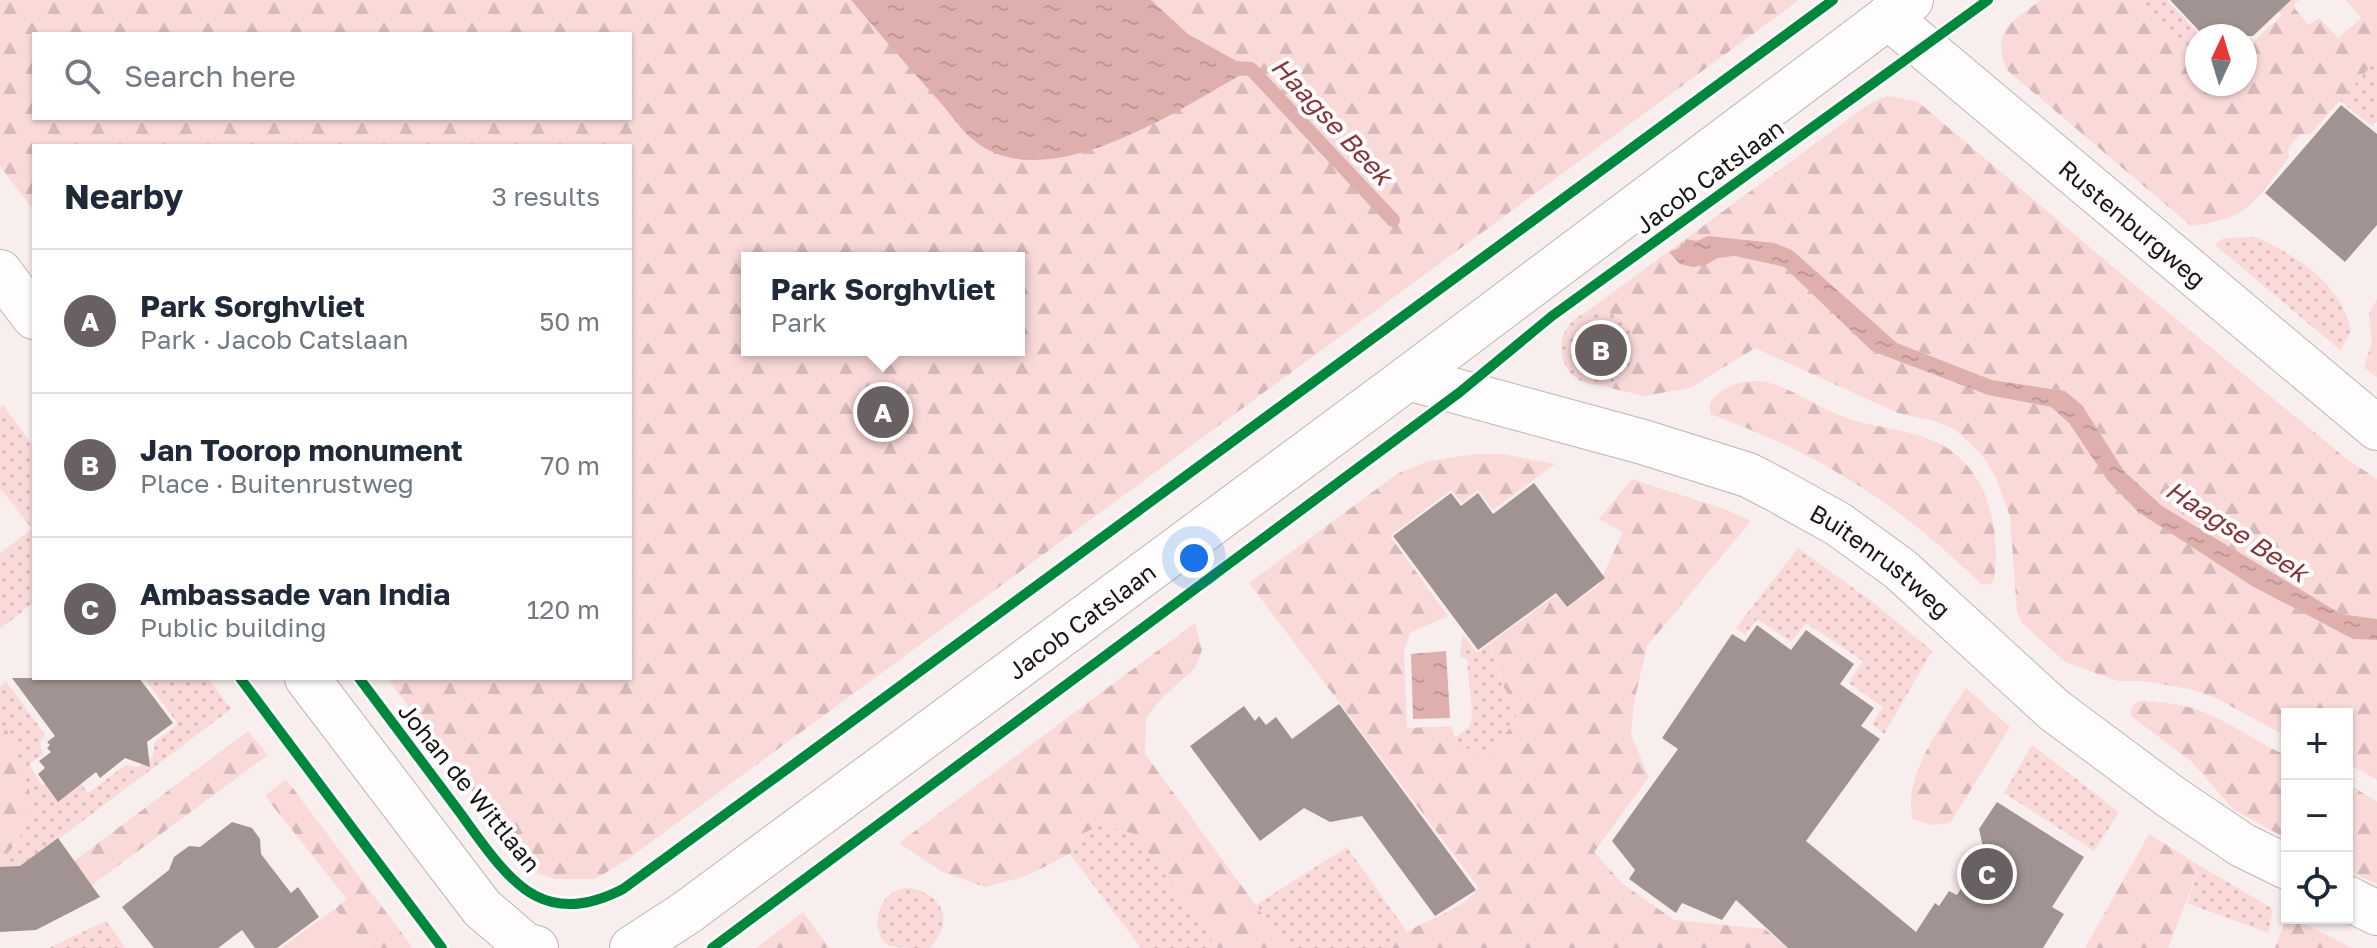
<!DOCTYPE html>
<meta charset="utf-8">
<style>
body{margin:0;font-family:"Golos Text",sans-serif;background:#f2f2f3;color:#1f2937}
.controls{position:absolute;right:24px;bottom:24px;display:grid;overflow:hidden;border-radius:0px;box-shadow:0 2px 6px #0004}
.controls button{width:72px;height:72px;display:grid;place-items:center;padding:0;border:0;border-bottom:2px solid #e0e1e3;background:#fff;color:#1f2937;font:40px sans-serif}
.compass{position:absolute;left:2185px;top:24px;width:72px;height:72px;border-radius:50%;background:#fff;box-shadow:0 2px 6px #0004;rotate:4deg}
.you{position:absolute;left:1194px;top:558px;width:28px;height:28px;margin:-20px;border:6px solid #fff;border-radius:50%;background:#1a73e8;box-shadow:0 0 0 12px #1a73e833}
.badge{display:grid;place-items:center;width:52px;height:52px;border-radius:50%;background:#696161;color:#fff;font-size:26px;font-weight:700}
.pin{position:absolute;translate:-50% -50%;border:4px solid #fff;box-shadow:0 2px 8px #0006}
.popup{position:absolute;left:741px;top:252px;width:284px;height:104px;box-sizing:border-box;display:grid;place-content:center;border-radius:0px;background:#fff;filter:drop-shadow(0 2px 6px #0005);font-size:26px;white-space:nowrap;color:#747a83}
.popup b{font-size:30px;color:#1f2937}
.popup::after{content:'';position:absolute;left:50%;top:100%;margin-left:-16px;border:16px solid transparent;border-top-color:#fff}
.list{margin:0;padding:0;list-style:none}
h2{display:flex;justify-content:space-between;align-items:center;height:104px;margin:0;padding:0 32px;font-size:34px}
h2 small{font-size:26px;font-weight:400;color:#747a83}
.list li{display:grid;grid-template-columns:52px 1fr auto;gap:24px;align-items:center;box-sizing:border-box;height:144px;padding:0 32px;border-top:2px solid #e0e1e3}
.list b{display:block;font-size:30px;white-space:nowrap}
.list p{margin:0;font-size:26px;white-space:nowrap;color:#747a83}
.list em{font-size:26px;font-style:normal;color:#747a83}
.icon{flex:none;width:44px;height:44px;fill:none;stroke:currentColor;stroke-width:2;stroke-linecap:round;stroke-linejoin:round}
.map{position:relative;flex:none;width:2377px;height:948px;overflow:hidden}
.search{position:absolute;background:#fff;box-shadow:0 2px 6px #0004;left:32px;top:32px;width:600px;height:88px;display:flex;align-items:center;gap:20px;box-sizing:border-box;padding:0 28px;border-radius:0px;color:#747a83;font-size:30px}
.panel{position:absolute;background:#fff;box-shadow:0 2px 6px #0004;left:32px;top:144px;width:600px;height:536px;border-radius:0px}
.map>svg:first-child{display:block}
.grass{fill:url(#grass-dots)}
.forest{fill:url(#forest-firs);fill-rule:evenodd}
.garden{fill:#fad9d9}
.water{fill:url(#water-ripples)}
.lines{fill:none;stroke-linecap:round;stroke-linejoin:round}
.stream{stroke:#dfafae;stroke-width:14}
.building{fill:#a29393}
.street-casing{stroke:#bdb5b5;stroke-width:46}
.street{stroke:#fefcfc;stroke-width:44}
.cycleway-casing{stroke:#fff;stroke-width:15}
.cycleway{stroke:#00873e;stroke-width:10}
.labels{text-anchor:middle;dominant-baseline:central;stroke-width:8;stroke-linejoin:round;paint-order:stroke}
.street-label{font-size:24px;fill:#1b1515;stroke:#fff}
.water-label{font-size:26px;font-style:italic;fill:#85373b;stroke:#fff}
</style>
<div class="map">
<svg width="2377" height="948" viewBox="0 0 2377 948">
<defs>
<pattern id="grass-dots" width="8" height="8" patternUnits="userSpaceOnUse" patternTransform="scale(2)"><rect width="8" height="8" fill="#fad9d9"/><path d="M2 2h.1M6 6h.1" fill="none" stroke="#d6b9b9" stroke-width="1.8" stroke-linecap="round"/></pattern>
<pattern id="forest-firs" width="22" height="20" patternUnits="userSpaceOnUse" patternTransform="scale(2)"><rect width="22" height="20" fill="#fad9d9"/><path d="M5 1l3.5 6h-7zM16 11l3.5 6h-7z" fill="#d6b9b9"/></pattern>
<pattern id="water-ripples" width="26" height="14" patternUnits="userSpaceOnUse" patternTransform="scale(2)"><rect width="26" height="14" fill="#dfafae"/><path d="M2 4q2-2 4 0t4 0M15 11q2-2 4 0t4 0" fill="none" stroke="#bf9695"/></pattern>
</defs>
<rect width="100%" height="100%" fill="#f9eeee"/>
<path class="grass" d="M2142 0H2167L2201 36H2197V61Z
M2371 66 2377 67V121L2372 126 2340 101Z
M2256 237C2298 257 2341 283 2351 331L2340 350 2215 245 2224 238Z
M1561 348a37 37 0 1 1 74 0a37 37 0 1 1-74 0Z
M3 405 34 447V602L0 629V553L32 529 0 488V408Z
M1798 548 1875 604 1932 651 1884 734 1872 724 1883 707 1849 683 1863 661 1806 623 1791 642 1757 619 1745 635 1736 628Z
M1463 634 1477 653 1489 644 1504 688 1517 705 1515 721 1488 756C1477 755 1468 748 1457 744L1455 738 1470 726 1472 713 1467 659 1460 657Z
M144 678H208L231 709 23 866 0 867V852L7 854 16 845 28 821 7 731 0 722V687L6 681 45 735 40 743 43 754 29 764 42 786 68 767 88 793 126 765 139 767 153 757 154 743 178 724Z
M2032 745 2119 812 2094 851 2004 793Z
M1102 824 1136 834 1217 948H1141L1070 854 1081 834Z
M1347 847 1407 932 1390 948H1287L1256 905Z
M2200 866 2273 909 2268 933 2187 903Z
M907 888C942 892 957 922 929 948 918 948 900 948 890 946 874 938 875 912 885 900 891 892 898 890 907 888Z
M106 921 126 948H49Z"/>
<path class="forest" d="M0 0H851L976 142 1250 69 1188 34 1151 0H1799L628 859 595 879H554L538 873 514 851 497 824 387 678H630V146H34V211L0 166ZM34 34H630V118H34ZM747 258H1019V350H747Z
M2041 0H2142L2197 61V84H2245V61L2254 51V41L2282 15 2268 0H2299L2294 4 2295 9 2309 25 2319 18 2338 38 2361 18 2346 0H2377V67L2371 66 2310 134H2300L2288 149 2289 157C2257 200 2248 220 2191 226L2007 70C1991 30 2011 22 2041 0Z
M1887 96 1917 101 2119 272 2348 460 2377 479V619L2341 614 2162 506 2124 471 2082 405 2065 391 1992 380 1897 343 1792 250 1775 244 1703 239 1670 252 1706 265 1718 258 1735 256 1784 267 1872 351 1988 395 2051 407 2069 423 2108 481 2138 512 2252 586 2353 639 2377 640V780L2347 763V714H2287V737L2218 699 2194 690 2145 681H2118L2065 662 2022 623 2017 612 2010 516 1996 478 1985 459 1971 444 1954 429 1934 421 1898 413 1755 348 1690 388 1644 396 1602 386C1607 384 1616 382 1620 379 1641 365 1640 332 1620 318 1609 310 1595 312 1582 315L1869 104Z
M2377 299V377L2364 368 2372 341 2369 314Z
M1762 381C1793 388 1817 408 1847 418 1875 428 1909 429 1936 442 1988 466 2001 528 1994 580L1990 584 1982 585C1901 505 1817 452 1710 414V403C1725 384 1739 381 1762 381Z
M1476 454H1503L1555 464 1493 510 1478 490 1462 503 1451 490 1390 536 1448 616 1410 633 1404 652 1407 728 1451 726 1457 744C1468 748 1477 755 1488 756L1515 721 1517 706 1504 688 1489 644 1556 595 1567 608 1598 586 1623 532 1599 519 1632 479 1727 510 1751 521 1647 646 1634 702 1631 735 1649 777 1594 852 1623 884 1674 920 1765 929 1787 948H1390C1396 942 1402 935 1409 931 1434 916 1460 911 1479 888L1249 583 1397 474 1428 461Z
M1195 623 1202 650 1195 668 1158 702 1146 719 1145 754 1287 948H1217L1135 834 1102 825 1081 834 1070 854 1026 876 985 887 943 872 899 843Z
M1966 688 2010 727 1950 823 1931 825 1913 819C1901 776 1944 722 1966 688Z
M2138 701C2208 701 2229 728 2287 756V839L2233 809 2192 762 2131 716 2132 707Z
M0 722 7 731C27 776 47 811 7 854L0 852Z
M248 731 268 755 92 885 74 861Z
M286 779 413 948H370L335 909 347 899 265 796Z
M2347 783 2377 802V884L2347 870Z
M2149 834 2200 866 2168 948H2085Z
M803 912 829 948H756Z
M2287 916V918H2293L2352 948H2275Z"/>
<path class="garden" d="M335 909 370 948H281Z"/>
<path class="water" d="M851 0H1151L1188 34 1251 69C1184 106 1050 199 976 142 962 132 951 114 939 101 909 68 880 34 851 0Z
M1708 236 1774 243 1792 250 1897 343 1992 380 2065 391 2082 405 2124 471 2162 506 2341 614 2377 619V640L2353 639 2252 586 2138 512 2108 481 2069 423 2051 407 1988 395 1872 351 1784 267 1735 256 1718 258 1706 265 1693 267 1680 264 1669 252 1682 247 1686 239 1697 241Z
M1446 651 1450 718 1413 719 1411 654Z"/>
<g class="lines">
<path class="stream" d="M1234 68 1251 69 1393 220"/>
</g>
<path class="building" d="M2170 0H2291L2253 36H2204Z
M2341 105 2377 134V225L2345 262 2265 193Z
M1534 483 1605 578 1567 607 1556 593 1478 650 1393 536 1451 493 1461 506 1478 493 1493 514Z
M1757 625 1791 650 1806 630 1854 664 1840 684 1874 708 1861 726 1880 739 1806 841 1916 932 1935 903 1939 906 1949 891 1957 895 1984 852 1979 829 1997 802 2084 857 2052 907 2064 914 2043 948H1788L1736 900 1722 920 1682 903 1676 913 1629 879 1635 870 1612 841 1678 749 1662 738 1732 634 1745 642Z
M12 678H139L173 723 147 742 150 767 125 758 100 778 96 772 58 802 38 774 45 768 39 761 51 752 47 748 50 745 47 742 55 736Z
M1339 704 1476 890 1435 916 1362 816 1330 822 1304 808 1260 841 1190 746 1244 706 1255 721 1259 716 1266 725 1276 717 1292 739Z
M232 822 252 828 260 839 261 854 291 893 298 887 319 917 277 948H255L242 930 218 948H154L122 907 169 870 174 857 189 846 200 847Z
M58 838 100 897 36 930 0 932V867L20 866Z"/>
<g class="lines">
<g class="street-casing">
<g id="street">
<path id="s1" d="M1888 17 2377 428"/>
<path d="M0 272 34 317"/>
<path id="s2" d="M1408 378 1643 442 1748 475 1777 490 1838 524 1900 569 2054 710 2171 797 2242 845 2287 867"/>
<path d="M307 678 482 908 525 945 536 948"/>
<path d="M2347 898 2377 913"/>
<path id="s3" d="M632 948 686 913 1408 378 1911 0"/>
</g>
</g>
<use href="#street" class="street"/>
<g class="cycleway-casing">
<path id="cycleway" d="M240 678 442 948
M359 678C392 722 425 766 458 810 478 837 506 881 536 896 565 911 596 903 623 889L794 764 1833 0
M712 948 1460 392 1552 316 1988 0"/>
</g>
<use href="#cycleway" class="cycleway"/>
</g>
<g class="labels">
<g class="street-label">
<text transform="translate(1709 176) rotate(-36)">Jacob Catslaan</text>
<text stroke="none"><textPath href="#s1" startOffset="320">Rustenburgweg</textPath></text>
<text stroke="none"><textPath href="#s2" startOffset="512">Buitenrustweg</textPath></text>
<text stroke="none"><textPath href="#s3" startOffset="556">Jacob Catslaan</textPath></text>
<text transform="translate(470 787) rotate(51)">Johan de Wittlaan</text>
</g>
<g class="water-label">
<text transform="translate(1332 121) rotate(47)">Haagse Beek</text>
<text transform="translate(2237 531) rotate(33)">Haagse Beek</text>
</g>
</g>
</svg>
<div class="controls">
<button>+</button>
<button>−</button>
<button><svg class="icon" aria-label="locate" viewBox="0 0 24 24"><circle cx="12" cy="12" r="6"/><path d="M12 2v4M12 18v4M2 12h4M18 12h4"/></svg></button>
</div>
<svg class="compass" viewBox="-18 -18 36 36"><path d="M0-13l5 13h-10z" fill="#e53935"/><path d="M0 13l5-13h-10z" fill="#747a83"/></svg>
<div class="you"></div>
<div class="pin badge" style="left:883px;top:412px">A</div>
<div class="popup"><b>Park Sorghvliet</b>Park</div>
<div class="pin badge" style="left:1601px;top:350px">B</div>
<div class="pin badge" style="left:1987px;top:874px">C</div>
<div class="search"><svg class="icon" aria-label="search" viewBox="0 0 24 24"><circle cx="10" cy="10" r="6"/><path d="M15 15l6 6"/></svg>Search here</div>
<section class="panel">
<h2>Nearby<small>3 results</small></h2>
<ul class="list">
<li><span class="badge">A</span><div><b>Park Sorghvliet</b><p>Park · Jacob Catslaan</p></div><em>50 m</em></li>
<li><span class="badge">B</span><div><b>Jan Toorop monument</b><p>Place · Buitenrustweg</p></div><em>70 m</em></li>
<li><span class="badge">C</span><div><b>Ambassade van India</b><p>Public building</p></div><em>120 m</em></li>
</ul>
</section>
</div>
